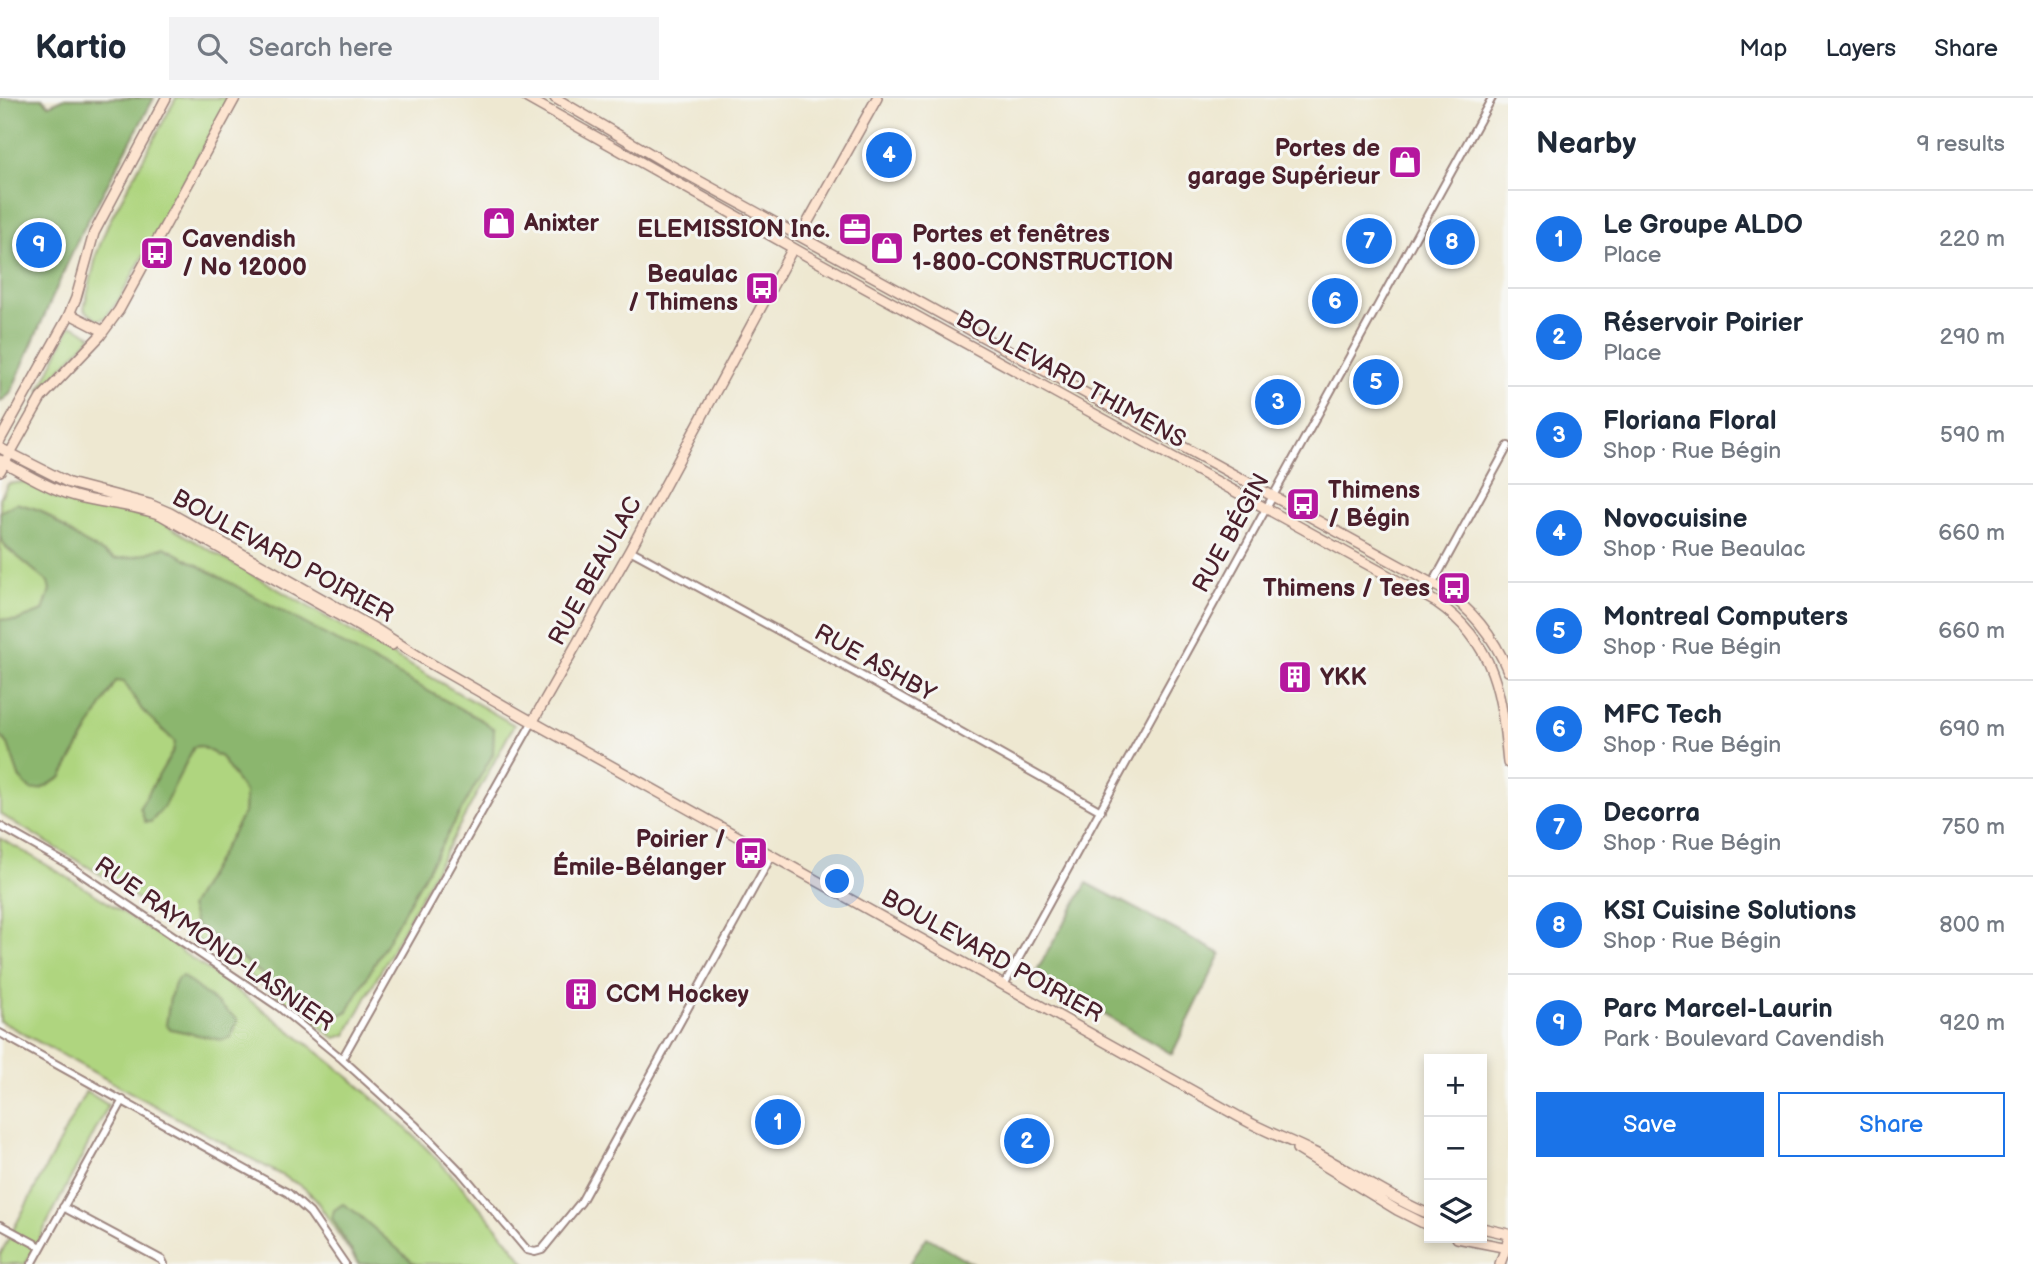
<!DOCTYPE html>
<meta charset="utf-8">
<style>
body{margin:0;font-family:"Balsamiq Sans",sans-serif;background:#f2f2f3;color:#1f2937}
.controls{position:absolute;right:21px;bottom:21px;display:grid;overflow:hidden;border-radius:0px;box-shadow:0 4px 10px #0003}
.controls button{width:63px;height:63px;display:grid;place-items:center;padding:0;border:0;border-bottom:2px solid #e0e1e3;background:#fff;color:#1f2937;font:35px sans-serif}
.you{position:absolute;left:838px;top:784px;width:24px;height:24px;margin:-18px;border:5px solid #fff;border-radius:50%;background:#1a73e8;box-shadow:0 0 0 10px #1a73e833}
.badge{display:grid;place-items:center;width:46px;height:46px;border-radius:50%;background:#1a73e8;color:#fff;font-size:23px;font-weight:700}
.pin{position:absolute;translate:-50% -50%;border:4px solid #fff;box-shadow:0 2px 7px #0006}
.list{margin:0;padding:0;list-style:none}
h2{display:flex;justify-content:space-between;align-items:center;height:91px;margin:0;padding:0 28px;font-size:30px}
h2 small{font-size:23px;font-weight:400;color:#747a83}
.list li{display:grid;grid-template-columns:46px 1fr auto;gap:21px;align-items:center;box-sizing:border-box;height:98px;padding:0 28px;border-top:2px solid #e0e1e3}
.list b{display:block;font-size:26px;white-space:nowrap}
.list p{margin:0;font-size:23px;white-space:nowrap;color:#747a83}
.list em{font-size:23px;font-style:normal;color:#747a83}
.actions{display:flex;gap:14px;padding:21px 28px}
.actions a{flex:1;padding:16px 0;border:2px solid #1a73e8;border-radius:0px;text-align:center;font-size:24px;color:#1a73e8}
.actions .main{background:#1a73e8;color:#fff}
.icon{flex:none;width:38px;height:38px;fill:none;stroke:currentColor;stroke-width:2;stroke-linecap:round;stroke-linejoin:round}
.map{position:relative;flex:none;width:1508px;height:1166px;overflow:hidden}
header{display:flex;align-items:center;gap:42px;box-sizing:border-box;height:98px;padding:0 35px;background:#fff;border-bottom:2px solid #e0e1e3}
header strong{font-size:33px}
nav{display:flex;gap:38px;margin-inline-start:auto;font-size:24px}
.search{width:490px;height:63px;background:#f2f2f3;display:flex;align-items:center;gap:18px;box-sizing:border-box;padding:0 24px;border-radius:0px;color:#747a83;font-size:26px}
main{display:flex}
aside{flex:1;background:#fff}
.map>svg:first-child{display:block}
.green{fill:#afd57f;stroke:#7c7a55;stroke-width:2}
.forest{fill:#8bb66e;stroke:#6a6a4c;stroke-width:2}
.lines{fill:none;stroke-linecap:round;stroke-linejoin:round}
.street-casing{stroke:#9c847e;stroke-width:10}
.secondary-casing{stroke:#9c847e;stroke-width:12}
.street{stroke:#fff;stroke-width:6}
.secondary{stroke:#fde4d0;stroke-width:9}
.labels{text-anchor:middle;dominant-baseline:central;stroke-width:6;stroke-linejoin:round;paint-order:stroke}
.poi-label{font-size:24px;font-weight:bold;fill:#4a1f2b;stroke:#f6f6f2;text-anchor:start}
.street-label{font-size:24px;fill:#4a1f2b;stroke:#f6f6f2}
</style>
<header>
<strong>Kartio</strong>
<div class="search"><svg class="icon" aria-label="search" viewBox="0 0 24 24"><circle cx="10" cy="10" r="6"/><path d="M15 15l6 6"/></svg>Search here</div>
<nav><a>Map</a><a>Layers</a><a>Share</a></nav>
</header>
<main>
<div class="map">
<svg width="1508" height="1166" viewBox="0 0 1508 1166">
<rect width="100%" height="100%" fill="#f6f6f2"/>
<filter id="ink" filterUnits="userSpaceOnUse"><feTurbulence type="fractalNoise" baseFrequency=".0143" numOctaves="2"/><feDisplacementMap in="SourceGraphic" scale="14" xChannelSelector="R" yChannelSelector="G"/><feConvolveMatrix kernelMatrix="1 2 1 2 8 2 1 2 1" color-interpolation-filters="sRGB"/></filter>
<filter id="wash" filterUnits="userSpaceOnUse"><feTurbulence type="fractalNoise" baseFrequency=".00686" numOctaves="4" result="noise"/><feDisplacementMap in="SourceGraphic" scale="28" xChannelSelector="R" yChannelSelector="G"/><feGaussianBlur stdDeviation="1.57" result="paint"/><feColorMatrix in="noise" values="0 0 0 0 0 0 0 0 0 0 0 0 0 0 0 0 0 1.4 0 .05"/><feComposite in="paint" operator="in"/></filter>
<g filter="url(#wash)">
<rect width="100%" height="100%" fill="#eee8d1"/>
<path class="green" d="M176 0H230L120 200 105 220 98 222 84 211 97 155 108 126Z
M74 228 92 238 39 294 70 229Z
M23 384 62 403 154 420 514 627 346 937 335 940 240 871 108 781 0 716V400L8 386Z
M0 740C100 796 197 861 288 931 332 965 375 999 414 1038 455 1078 491 1121 526 1166H358L314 1099 303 1089 0 923Z
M86 993 108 1007 105 1014 26 1166H0V1157Z"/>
<path class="forest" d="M0 0H42L49 7 65 0H154L78 141 10 296 0 304Z
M16 405 40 412 82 443 115 461 134 459 165 449 483 623 494 631 493 656 348 913 337 919H320L195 826 190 809 244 715 245 695 221 659 200 648 194 649 163 710 151 724H145L140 709 173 653 175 644 142 612 124 584 116 583 61 680 41 691 31 692 20 681 8 646 0 637V521L16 523 43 513 50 492 48 484 6 449 0 439V414Z
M1087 785 1221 856 1172 956 1035 876Z
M182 878 237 921V925L230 940 221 942 171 931 166 927 170 899 177 881Z
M343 1106 354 1113 415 1166H359L332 1120 334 1112Z
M927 1139 973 1166H909Z"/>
</g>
<g filter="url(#ink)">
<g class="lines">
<g class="street-casing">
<path id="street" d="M630 452 862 578 1101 713
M1426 498 1508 348
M0 728 67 766 279 909 342 961 416 1028 461 1074 527 1152 535 1154 542 1152 581 1104 772 757
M1004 887 1492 0
M0 935 288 1095 310 1115 345 1166
M342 961 533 623
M63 1109 162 1162 164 1166
M0 1127 41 1149
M32 1166 123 1002"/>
</g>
<g class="secondary-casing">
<path id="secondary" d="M527 0 809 159 1436 504C1496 545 1502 598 1508 665
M555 0 661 62 1440 490C1471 510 1494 539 1508 573
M800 138 877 0
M70 216 103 233
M0 342 67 221 76 200 94 135 166 0
M0 350 69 385 149 406 170 415 379 533 426 563 522 618 1243 1021C1266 1034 1290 1042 1313 1054 1353 1073 1388 1100 1429 1116
M0 362C24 375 48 390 75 398 103 406 133 406 161 417L392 547
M0 373 41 300 100 238 119 212 235 0
M533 623 630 452 793 150
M1297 1051 1397 1112 1429 1128
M1482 1130 1508 1136
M1457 1140 1508 1150
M1500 1166 1508 1143"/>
</g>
<use href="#street" class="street"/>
<use href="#secondary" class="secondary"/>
</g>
</g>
<defs>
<g id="shop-square" transform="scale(1.75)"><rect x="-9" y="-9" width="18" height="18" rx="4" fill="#b5179e" stroke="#f6f6f2"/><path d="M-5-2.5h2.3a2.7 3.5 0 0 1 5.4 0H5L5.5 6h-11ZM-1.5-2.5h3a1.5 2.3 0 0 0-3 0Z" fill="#fff"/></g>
<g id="office-square" transform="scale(1.75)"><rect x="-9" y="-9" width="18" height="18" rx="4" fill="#b5179e" stroke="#f6f6f2"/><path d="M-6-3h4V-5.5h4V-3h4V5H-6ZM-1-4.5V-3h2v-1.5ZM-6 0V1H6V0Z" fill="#fff"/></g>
<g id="bus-square" transform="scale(1.75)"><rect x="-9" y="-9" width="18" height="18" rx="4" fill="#b5179e" stroke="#f6f6f2"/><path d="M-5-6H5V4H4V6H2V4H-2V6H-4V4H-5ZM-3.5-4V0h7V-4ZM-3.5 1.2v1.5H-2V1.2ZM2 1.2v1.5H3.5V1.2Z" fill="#fff"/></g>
<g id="building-square" transform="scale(1.75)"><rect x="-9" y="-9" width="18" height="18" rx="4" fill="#b5179e" stroke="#f6f6f2"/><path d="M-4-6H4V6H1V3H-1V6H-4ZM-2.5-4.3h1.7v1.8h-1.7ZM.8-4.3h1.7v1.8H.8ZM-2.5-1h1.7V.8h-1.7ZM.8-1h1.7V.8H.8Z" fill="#fff"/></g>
</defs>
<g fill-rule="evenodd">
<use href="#shop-square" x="1405" y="64"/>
<use href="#shop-square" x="499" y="125"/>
<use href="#office-square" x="855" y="131"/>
<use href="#shop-square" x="887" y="150"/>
<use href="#bus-square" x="157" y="155"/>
<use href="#bus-square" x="762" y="190"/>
<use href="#bus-square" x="1303" y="406"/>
<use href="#bus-square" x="1454" y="490"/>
<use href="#building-square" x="1295" y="579"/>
<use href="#bus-square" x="751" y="755"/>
<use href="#building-square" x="581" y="896"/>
</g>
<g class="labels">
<g class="poi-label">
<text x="1380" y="50" text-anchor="end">Portes de<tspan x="1380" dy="28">garage Supérieur</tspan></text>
<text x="524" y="125">Anixter</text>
<text x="830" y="131" text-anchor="end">ELEMISSION Inc.</text>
<text x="912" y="136">Portes et fenêtres<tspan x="912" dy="28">1-800-CONSTRUCTION</tspan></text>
<text x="182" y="141">Cavendish<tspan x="182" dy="28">/ No 12000</tspan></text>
<text x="738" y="176" text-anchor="end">Beaulac<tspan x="738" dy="28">/ Thimens</tspan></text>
<text x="1328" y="392">Thimens<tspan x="1328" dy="28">/ Bégin</tspan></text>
<text x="1430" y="490" text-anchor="end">Thimens / Tees</text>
<text x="1320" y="579">YKK</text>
<text x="726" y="741" text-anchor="end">Poirier /<tspan x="726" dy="28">Émile-Bélanger</tspan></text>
<text x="606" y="896">CCM Hockey</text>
</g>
<g class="street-label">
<text transform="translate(1071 281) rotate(29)">BOULEVARD THIMENS</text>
<text transform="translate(1231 435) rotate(-61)">RUE BÉGIN</text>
<text transform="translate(283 458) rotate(29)">BOULEVARD POIRIER</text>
<text transform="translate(595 473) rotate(-61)">RUE BEAULAC</text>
<text transform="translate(875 565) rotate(29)">RUE ASHBY</text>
<text transform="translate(214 846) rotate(35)">RUE RAYMOND-LASNIER</text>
<text transform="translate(992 858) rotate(29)">BOULEVARD POIRIER</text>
</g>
</g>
</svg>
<div class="controls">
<button>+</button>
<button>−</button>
<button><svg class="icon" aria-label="layers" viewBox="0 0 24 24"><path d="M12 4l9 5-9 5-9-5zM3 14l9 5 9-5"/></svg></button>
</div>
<div class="you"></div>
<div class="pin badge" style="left:778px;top:1024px">1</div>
<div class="pin badge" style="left:1027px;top:1043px">2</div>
<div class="pin badge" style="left:1278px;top:304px">3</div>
<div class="pin badge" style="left:889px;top:57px">4</div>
<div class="pin badge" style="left:1376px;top:284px">5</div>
<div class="pin badge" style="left:1335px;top:203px">6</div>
<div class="pin badge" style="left:1369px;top:143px">7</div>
<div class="pin badge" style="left:1452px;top:144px">8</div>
<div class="pin badge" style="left:39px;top:147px">9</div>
</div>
<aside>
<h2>Nearby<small>9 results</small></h2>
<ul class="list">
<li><span class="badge">1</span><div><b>Le Groupe ALDO</b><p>Place</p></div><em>220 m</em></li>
<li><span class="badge">2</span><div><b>Réservoir Poirier</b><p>Place</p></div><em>290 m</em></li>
<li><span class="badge">3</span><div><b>Floriana Floral</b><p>Shop · Rue Bégin</p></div><em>590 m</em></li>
<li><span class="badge">4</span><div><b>Novocuisine</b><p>Shop · Rue Beaulac</p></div><em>660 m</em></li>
<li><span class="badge">5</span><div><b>Montreal Computers</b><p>Shop · Rue Bégin</p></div><em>660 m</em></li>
<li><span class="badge">6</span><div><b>MFC Tech</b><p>Shop · Rue Bégin</p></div><em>690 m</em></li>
<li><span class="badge">7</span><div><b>Decorra</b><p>Shop · Rue Bégin</p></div><em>750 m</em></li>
<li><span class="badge">8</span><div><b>KSI Cuisine Solutions</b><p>Shop · Rue Bégin</p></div><em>800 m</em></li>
<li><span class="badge">9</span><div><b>Parc Marcel-Laurin</b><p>Park · Boulevard Cavendish</p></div><em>920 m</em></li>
</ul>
<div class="actions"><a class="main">Save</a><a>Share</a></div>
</aside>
</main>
